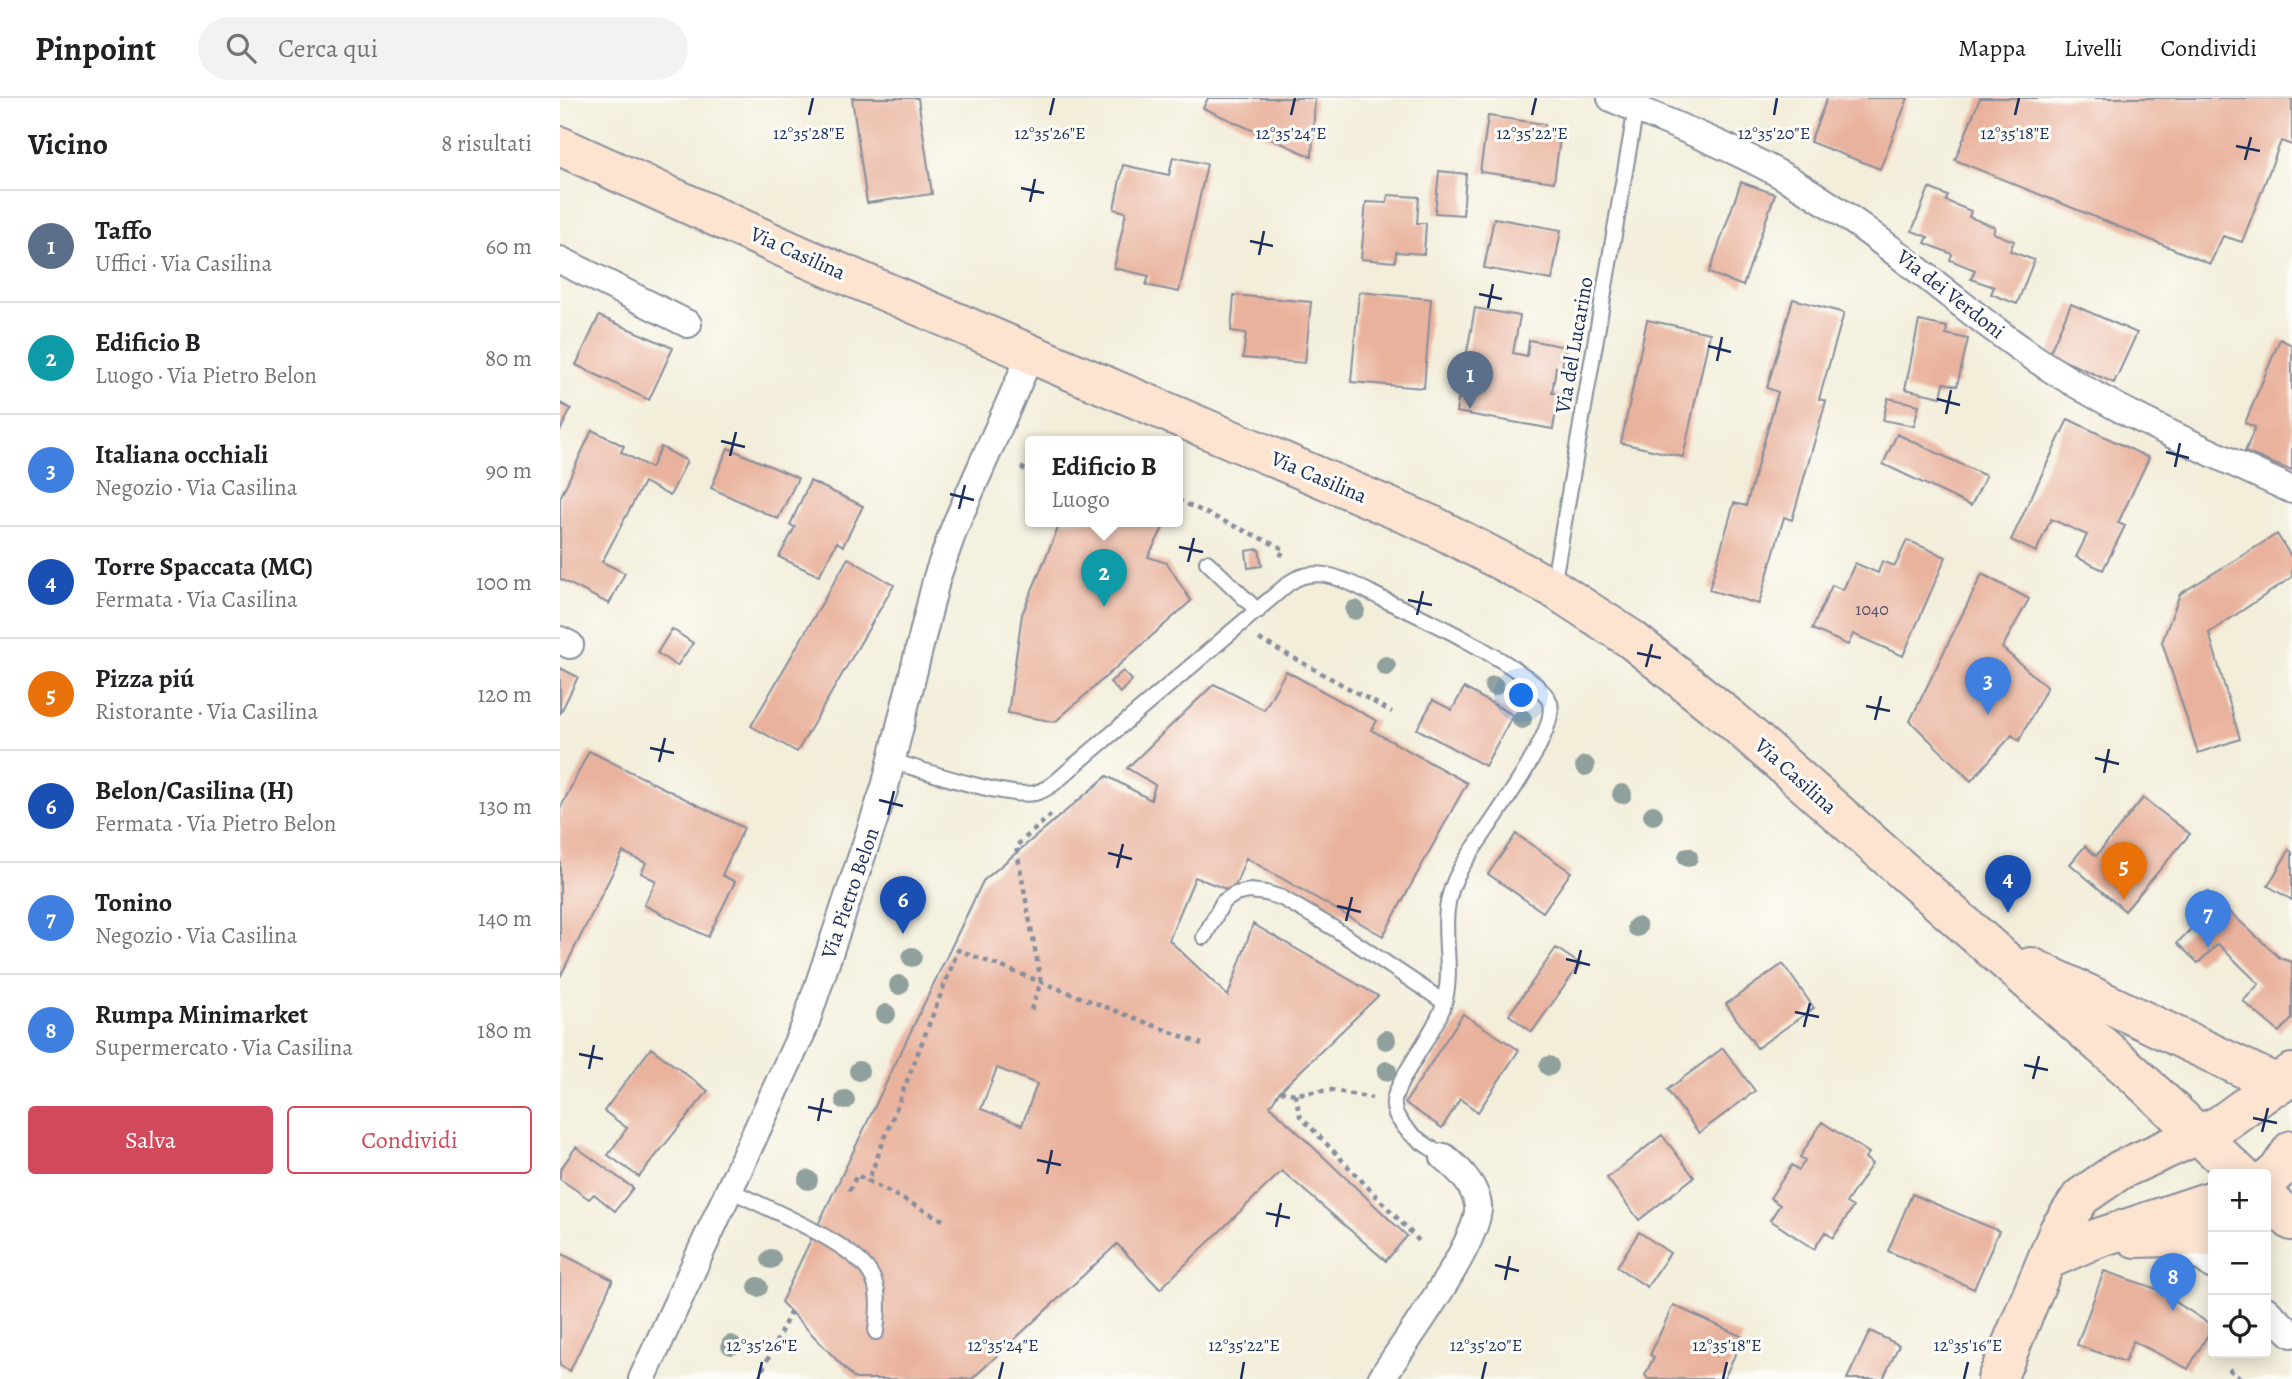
<!DOCTYPE html>
<html lang="it">
<meta charset="utf-8">
<style>
body{margin:0;font-family:Alegreya,serif;background:#f2f2f2;color:#202124}
.controls{position:absolute;right:21px;bottom:21px;display:grid;overflow:hidden;border-radius:7px;box-shadow:0 4px 18px #0003}
.controls button{width:63px;height:63px;display:grid;place-items:center;padding:0;border:0;border-bottom:2px solid #e0e0e0;background:#fff;color:#202124;font:35px sans-serif}
.you{position:absolute;left:962px;top:598px;width:24px;height:24px;margin:-18px;border:5px solid #fff;border-radius:50%;background:#1a73e8;box-shadow:0 0 0 10px #1a73e833}
.badge{display:grid;place-items:center;width:46px;height:46px;border-radius:50%;background:#d1495b;color:#fff;font-size:23px;font-weight:700}
.pin{position:absolute;translate:-50% -58px;filter:drop-shadow(0 2px 4px #0008)}
.pin::after{content:'';position:absolute;top:37px;width:24px;height:21px;background:inherit;clip-path:polygon(0 0,100% 0,50% 100%)}
.popup{position:absolute;left:465px;top:338px;width:158px;height:91px;box-sizing:border-box;display:grid;place-content:center;border-radius:7px;background:#fff;filter:drop-shadow(0 2px 5px #0005);font-size:23px;white-space:nowrap;color:#757577}
.popup b{font-size:26px;color:#202124}
.popup::after{content:'';position:absolute;left:50%;top:100%;margin-left:-14px;border:14px solid transparent;border-top-color:#fff}
.list{margin:0;padding:0;list-style:none}
h2{display:flex;justify-content:space-between;align-items:center;height:91px;margin:0;padding:0 28px;font-size:30px}
h2 small{font-size:23px;font-weight:400;color:#757577}
.list li{display:grid;grid-template-columns:46px 1fr auto;gap:21px;align-items:center;box-sizing:border-box;height:112px;padding:0 28px;border-top:2px solid #e0e0e0}
.list b{display:block;font-size:26px;white-space:nowrap}
.list p{margin:0;font-size:23px;white-space:nowrap;color:#757577}
.list em{font-size:23px;font-style:normal;color:#757577}
.actions{display:flex;gap:14px;padding:21px 28px}
.actions a{flex:1;padding:16px 0;border:2px solid #d1495b;border-radius:7px;text-align:center;font-size:24px;color:#d1495b}
.actions .main{background:#d1495b;color:#fff}
.icon{flex:none;width:38px;height:38px;fill:none;stroke:currentColor;stroke-width:2;stroke-linecap:round;stroke-linejoin:round}
.map{position:relative;flex:none;width:1732px;height:1281px;overflow:hidden}
header{display:flex;align-items:center;gap:42px;box-sizing:border-box;height:98px;padding:0 35px;background:#fff;border-bottom:2px solid #e0e0e0}
header strong{font-size:33px}
nav{display:flex;gap:38px;margin-inline-start:auto;font-size:24px}
.search{width:490px;height:63px;background:#f2f2f2;display:flex;align-items:center;gap:18px;box-sizing:border-box;padding:0 24px;border-radius:38px;color:#757577;font-size:26px}
main{display:flex}
aside{flex:1;background:#fff}
.map>svg:first-child{display:block}
.building{fill:#e9b29d;fill-rule:evenodd}
.lines{fill:none;stroke-linecap:round;stroke-linejoin:round}
.lane-casing{stroke:#878e9c;stroke-width:18}
.street-casing{stroke:#878e9c;stroke-width:30}
.secondary-casing{stroke:#878e9c;stroke-width:42}
.path{stroke:#878e9c;stroke-width:4.5;stroke-dasharray:5 5;stroke-linecap:butt}
.lane{stroke:#fff;stroke-width:14}
.street{stroke:#fff;stroke-width:26}
.secondary{stroke:#fde4d1;stroke-width:38}
.tree{fill:#8fa09d}
.ticks{fill:none;stroke:#1b2f5e;stroke-width:2.5}
.labels{text-anchor:middle;dominant-baseline:central;stroke-width:6;stroke-linejoin:round;paint-order:stroke}
.number-label{font-size:18px;fill:#4e506e}
.street-label{font-size:21px;fill:#1b2f5e;stroke:#fdfcf7}
.ticks-label{font-size:18px;text-anchor:middle;fill:#1b2f5e;stroke:#fdfcf7;stroke-width:6;stroke-linejoin:round;paint-order:stroke}
</style>
<header>
<strong>Pinpoint</strong>
<div class="search"><svg class="icon" aria-label="search" viewBox="0 0 24 24"><circle cx="10" cy="10" r="6"/><path d="M15 15l6 6"/></svg>Cerca qui</div>
<nav><a>Mappa</a><a>Livelli</a><a>Condividi</a></nav>
</header>
<main>
<aside>
<h2>Vicino<small>8 risultati</small></h2>
<ul class="list">
<li><span class="badge" style="background:#5c6f8a">1</span><div><b>Taffo</b><p>Uffici · Via Casilina</p></div><em>60 m</em></li>
<li><span class="badge" style="background:#0f9aa8">2</span><div><b>Edificio B</b><p>Luogo · Via Pietro Belon</p></div><em>80 m</em></li>
<li><span class="badge" style="background:#3f7fe0">3</span><div><b>Italiana occhiali</b><p>Negozio · Via Casilina</p></div><em>90 m</em></li>
<li><span class="badge" style="background:#1a4fb4">4</span><div><b>Torre Spaccata (MC)</b><p>Fermata · Via Casilina</p></div><em>100 m</em></li>
<li><span class="badge" style="background:#e8710a">5</span><div><b>Pizza piú</b><p>Ristorante · Via Casilina</p></div><em>120 m</em></li>
<li><span class="badge" style="background:#1a4fb4">6</span><div><b>Belon/Casilina (H)</b><p>Fermata · Via Pietro Belon</p></div><em>130 m</em></li>
<li><span class="badge" style="background:#3f7fe0">7</span><div><b>Tonino</b><p>Negozio · Via Casilina</p></div><em>140 m</em></li>
<li><span class="badge" style="background:#3f7fe0">8</span><div><b>Rumpa Minimarket</b><p>Supermercato · Via Casilina</p></div><em>180 m</em></li>
</ul>
<div class="actions"><a class="main">Salva</a><a>Condividi</a></div>
</aside>
<div class="map">
<svg width="1732" height="1281" viewBox="0 0 1732 1281">
<rect width="100%" height="100%" fill="#fdfcf7"/>
<filter id="ink" filterUnits="userSpaceOnUse"><feTurbulence type="fractalNoise" baseFrequency=".0143" numOctaves="2"/><feDisplacementMap in="SourceGraphic" scale="14" xChannelSelector="R" yChannelSelector="G"/><feConvolveMatrix kernelMatrix="1 2 1 2 8 2 1 2 1" color-interpolation-filters="sRGB"/></filter>
<filter id="wash" filterUnits="userSpaceOnUse"><feTurbulence type="fractalNoise" baseFrequency=".00686" numOctaves="4" result="noise"/><feDisplacementMap in="SourceGraphic" scale="28" xChannelSelector="R" yChannelSelector="G"/><feGaussianBlur stdDeviation="1.57" result="paint"/><feColorMatrix in="noise" values="0 0 0 0 0 0 0 0 0 0 0 0 0 0 0 0 0 1.4 0 .05"/><feComposite in="paint" operator="in"/></filter>
<g filter="url(#wash)">
<rect width="100%" height="100%" fill="#f3eeda"/>
<g id="blocks">
<path class="building" d="M292 0H358L372 96 307 105Z
M648 0H755L752 59 643 10Z
M1267 0H1348L1320 71 1250 44Z
M1420 0H1732V47L1721 43 1682 144 1663 138 1650 166 1395 62Z
M928 18 985 26 983 37 1000 40 994 84 920 74Z
M613 59 647 66 619 194 586 187 589 178 554 170 566 114 554 111 563 67 609 77Z
M879 73 906 76 903 117 875 115Z
M1181 84 1215 96 1183 188 1149 175Z
M1369 90 1388 98 1386 103 1411 113 1409 119 1435 129 1433 135 1454 143 1450 153 1474 162 1457 206 1431 196 1434 189 1411 181 1415 172 1390 162 1392 156 1365 145 1368 139 1352 133Z
M828 97 859 99 857 125H866L864 156 836 154 835 164 801 161 806 104 827 105Z
M934 120 1001 132 992 182 924 170Z
M799 194 871 201 864 290 791 284Z
M674 197 751 204 745 265 683 260 686 235 671 233Z
M1233 201 1284 215 1259 301 1266 303 1232 422 1224 419 1199 506 1149 492 1174 405 1186 408 1218 294 1207 290Z
M1511 206 1577 235 1554 285 1489 256Z
M915 210 960 218 953 255 967 258 969 242 1006 249 1002 270 996 269 992 295 999 296 993 331 896 314Z
M39 218 113 250 89 302 16 267Z
M1087 222 1150 235 1123 359 1061 345Z
M1359 223 1387 229 1386 236 1408 241 1397 288 1384 285 1381 299 1345 291Z
M1720 241 1732 247V373L1685 354 1695 329 1685 325Z
M1328 300 1359 307 1354 328 1323 322Z
M0 305 11 311 0 333Z
M1508 321 1589 360 1558 425 1565 428 1543 472 1516 459 1527 437 1491 421 1476 454 1451 442Z
M32 332 64 348 61 354 91 370 101 349 127 363 110 398 84 384 42 464 65 475 49 506 0 481V400Z
M1337 336 1426 378 1411 408 1323 366Z
M168 350 238 380 218 421 151 390Z
M250 383 303 408 283 448 277 444 259 478 219 459 235 429 230 427Z
M501 423H595L604 428 588 459 607 465 631 503 495 624 448 615 462 516Z
M1717 436 1732 460V479L1649 535 1680 641 1638 655 1602 544 1620 496Z
M1347 442 1386 459 1343 558 1293 536 1288 547 1252 531 1272 487 1283 492 1295 465 1318 475 1322 463 1335 468Z
M699 451 702 468 688 470 686 453Z
M288 460 334 487 237 654 191 628Z
M1422 476 1469 501 1442 550 1487 589 1459 643 1452 637 1411 683 1350 623Z
M112 531 133 545 117 568 97 555Z
M0 570 18 579 0 616Z
M563 573 572 582 560 595 550 584Z
M726 573 817 623 811 632 907 685 823 838 686 760 673 794 635 779 609 842 668 898 693 826 818 898 720 993 710 1008 847 1138 826 1163 722 1073 600 1191 557 1146 412 1281H295L221 1204 423 783 547 678 591 702 595 687 567 670 654 586 704 612ZM437 970 477 986 462 1027 421 1011Z
M904 590 953 617 925 668 857 631 873 602 892 612Z
M29 653 184 730 162 777 175 784 148 839 84 807 96 783 81 775 86 765 63 754 0 879V711Z
M1583 700 1630 736 1565 813 1510 766 1525 748 1536 758Z
M956 736 1011 774 983 814 928 776Z
M1729 752 1732 754V802L1708 788Z
M1647 793 1720 860 1732 864V921L1719 934 1683 903 1699 886 1658 846 1638 865 1617 845 1636 826 1625 816Z
M996 850 1020 866 972 934 949 917Z
M1223 866 1254 910 1197 950 1166 906Z
M903 916 959 952 918 1014 900 1001 882 1030 845 1005Z
M91 950 148 993 79 1079 48 1057 67 1030 44 1013Z
M1163 950 1195 993 1139 1035 1107 992Z
M1262 1024 1309 1055 1305 1060 1312 1066 1286 1105 1293 1109 1273 1140 1265 1134 1254 1151 1210 1122 1220 1107 1210 1100 1232 1067 1239 1072 1245 1062 1240 1059Z
M1102 1037 1134 1079 1079 1122 1047 1080Z
M16 1049 73 1090 55 1113 34 1096 29 1101 0 1081V1072Z
M1352 1096 1439 1133 1414 1191 1328 1153Z
M1079 1134 1110 1155 1087 1189 1057 1169Z
M0 1155 53 1182 10 1273 0 1268Z
M1544 1173 1594 1190 1653 1228 1628 1271 1573 1243 1565 1264 1517 1247Z
M1113 1207 1183 1239 1164 1281H1088L1085 1277 1094 1259 1090 1257Z
M1310 1233 1339 1247 1323 1281H1287Z"/>
</g>
</g>
<g filter="url(#ink)">
<use href="#blocks" fill-opacity="0" stroke="#878e9c" stroke-width="2"/>
<g class="lines">
<g class="lane-casing">
<path id="lane" d="M647 464 698 513
M993 488 1076 10
M332 663C362 672 448 701 475 695 491 691 503 677 515 667L729 485C762 462 798 490 831 505 861 518 983 577 990 605 999 637 920 738 901 770 871 821 898 860 883 909 874 936 836 983 834 1003 833 1011 837 1020 843 1027 853 1041 871 1049 884 1059
M644 839 663 804 675 796 690 793 706 795 722 800 775 831 884 904
M170 1092C204 1109 291 1144 310 1175 321 1191 318 1215 316 1234"/>
</g>
<g class="street-casing">
<path id="street" d="M1051 0C1121 30 1192 56 1256 98 1338 150 1409 218 1491 271 1566 319 1651 354 1732 392
M0 162 128 226
M0 542 10 547
M1615 1139 1653 1168
M1706 1212 1732 1236
M82 1281 244 930 325 689 377 479 395 428 471 256
M821 1281C842 1248 922 1141 918 1107 915 1087 899 1071 884 1059"/>
</g>
<g class="secondary-casing">
<path id="secondary" d="M0 48 244 159 874 428 993 490 1071 541 1171 621 1574 976 1680 1076
M1471 869 1719 987
M1706 1083 1718 1073 1732 1052
M1706 1099 1732 1123
M1575 1140 1653 1138
M1487 1162 1535 1141 1653 1102
M1437 1281 1499 1132 1521 1099 1560 1072 1660 1027 1732 975"/>
</g>
<path class="path" d="M461 369 470 375
M618 402 724 451 719 461
M699 541 832 614
M471 912 481 884 456 748 492 716
M720 993 735 996 771 992 812 1000
M735 996 740 1018 861 1145
M289 1093 297 1077 308 1083
M383 1122 308 1083 398 852 642 946
M1669 1271 1681 1281
M198 1281 231 1213"/>
<use href="#lane" class="lane"/>
<use href="#street" class="street"/>
<use href="#secondary" class="secondary"/>
</g>
<g class="tree">
<circle cx="795" cy="512" r="10"/>
<circle cx="826" cy="568" r="10"/>
<circle cx="934" cy="588" r="10"/>
<circle cx="962" cy="621" r="10"/>
<circle cx="1025" cy="668" r="10"/>
<circle cx="1062" cy="696" r="10"/>
<circle cx="1093" cy="717" r="10"/>
<circle cx="1128" cy="759" r="10"/>
<circle cx="1077" cy="829" r="10"/>
<circle cx="352" cy="859" r="10"/>
<circle cx="339" cy="887" r="10"/>
<circle cx="326" cy="916" r="10"/>
<circle cx="826" cy="942" r="10"/>
<circle cx="989" cy="968" r="10"/>
<circle cx="299" cy="973" r="10"/>
<circle cx="827" cy="973" r="10"/>
<circle cx="285" cy="1002" r="10"/>
<circle cx="248" cy="1082" r="10"/>
<circle cx="211" cy="1161" r="10"/>
<circle cx="198" cy="1189" r="10"/>
<circle cx="171" cy="1247" r="10"/>
</g>
</g>
<path class="ticks" d="M249 17 253 0M490 17 494 0M731 17 735 0M972 17 976 0M1214 17 1217 0M1455 17 1459 0M1676 48 1700 53M1685 62 1691 39M461 90 484 95M470 104 475 81M690 143 713 148M699 157 704 133M919 196 942 201M928 210 933 186M1148 248 1171 254M1157 263 1162 239M1377 301 1400 307M1386 316 1391 292M161 343 185 349M1606 354 1629 360M170 358 176 334M1615 369 1620 345M390 396 414 402M399 411 405 387M619 449 643 454M628 464 634 440M848 502 872 507M857 517 863 493M1077 555 1101 560M1086 569 1092 546M1306 608 1330 613M1315 622 1321 598M90 650 114 655M1535 660 1559 666M99 664 105 640M1544 675 1549 651M319 702 343 708M328 717 334 693M548 755 572 761M557 770 563 746M777 808 801 814M786 823 792 799M1006 861 1030 867M1015 876 1021 852M1235 914 1259 919M1244 929 1250 905M19 956 43 961M1464 967 1488 972M29 971 34 947M1473 981 1479 958M248 1009 272 1014M1693 1020 1717 1025M258 1023 263 1000M1702 1034 1708 1010M477 1062 501 1067M487 1076 492 1052M706 1115 730 1120M716 1129 721 1105M935 1167 959 1173M945 1182 950 1158M198 1281 202 1264M439 1281 443 1264M681 1281 684 1264M922 1281 926 1264M1163 1281 1167 1264M1404 1281 1408 1264"/>
<g class="labels">
<g class="number-label">
<text x="1312" y="511">1040</text>
</g>
<g class="street-label">
<text transform="translate(238 155) rotate(24)">Via Casilina</text>
<text transform="translate(1391 196) rotate(38)">Via dei Verdoni</text>
<text transform="translate(1014 247) rotate(-80)">Via del Lucarino</text>
<text transform="translate(759 379) rotate(23)">Via Casilina</text>
<text transform="translate(1236 678) rotate(42)">Via Casilina</text>
<text transform="translate(290 795) rotate(-71)">Via Pietro Belon</text>
</g>
</g>
<g class="ticks-label">
<text x="249" y="41">12°35'28"E</text>
<text x="490" y="41">12°35'26"E</text>
<text x="972" y="41">12°35'22"E</text>
<text x="1214" y="41">12°35'20"E</text>
<text x="731" y="41">12°35'24"E</text>
<text x="1455" y="41">12°35'18"E</text>
<text x="202" y="1253">12°35'26"E</text>
<text x="443" y="1253">12°35'24"E</text>
<text x="684" y="1253">12°35'22"E</text>
<text x="926" y="1253">12°35'20"E</text>
<text x="1167" y="1253">12°35'18"E</text>
<text x="1408" y="1253">12°35'16"E</text>
</g>
</svg>
<div class="controls">
<button>+</button>
<button>−</button>
<button><svg class="icon" aria-label="locate" viewBox="0 0 24 24"><circle cx="12" cy="12" r="6"/><path d="M12 2v4M12 18v4M2 12h4M18 12h4"/></svg></button>
</div>
<div class="you"></div>
<div class="pin badge" style="left:910px;top:311px;background:#5c6f8a">1</div>
<div class="pin badge" style="left:544px;top:509px;background:#0f9aa8">2</div>
<div class="popup"><b>Edificio B</b>Luogo</div>
<div class="pin badge" style="left:1428px;top:617px;background:#3f7fe0">3</div>
<div class="pin badge" style="left:1448px;top:815px;background:#1a4fb4">4</div>
<div class="pin badge" style="left:1564px;top:802px;background:#e8710a">5</div>
<div class="pin badge" style="left:343px;top:836px;background:#1a4fb4">6</div>
<div class="pin badge" style="left:1648px;top:850px;background:#3f7fe0">7</div>
<div class="pin badge" style="left:1613px;top:1213px;background:#3f7fe0">8</div>
</div>
</main>
